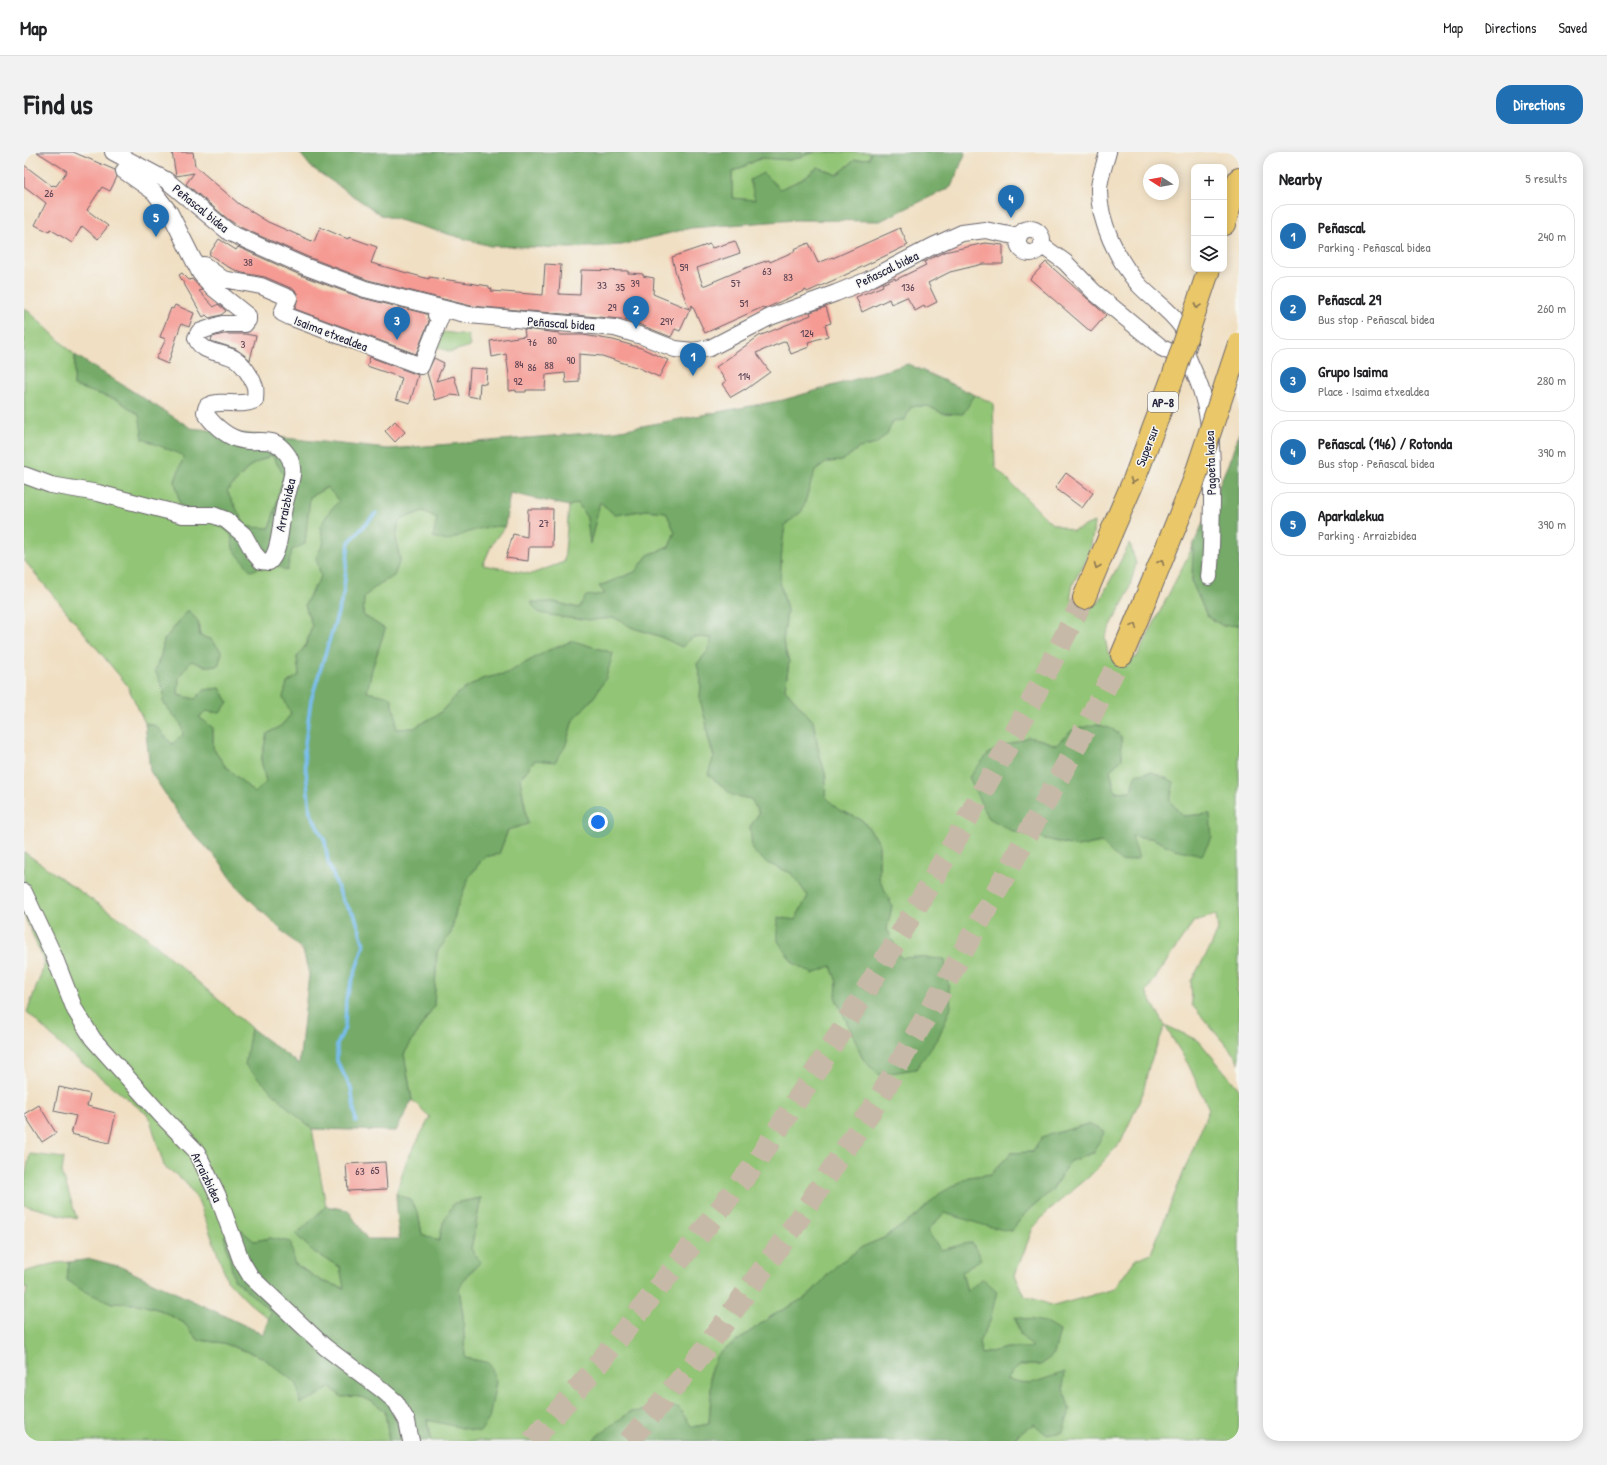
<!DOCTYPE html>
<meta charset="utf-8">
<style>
body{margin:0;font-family:"Patrick Hand",sans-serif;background:#f2f2f2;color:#202124}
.controls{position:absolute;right:12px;top:12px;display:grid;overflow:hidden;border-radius:8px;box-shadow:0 2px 10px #0003}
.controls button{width:36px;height:36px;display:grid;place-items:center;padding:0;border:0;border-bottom:1px solid #e0e0e0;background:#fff;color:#202124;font:20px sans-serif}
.compass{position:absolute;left:1119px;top:12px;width:36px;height:36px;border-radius:50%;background:#fff;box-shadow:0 2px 10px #0003;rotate:281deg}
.you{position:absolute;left:574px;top:670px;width:14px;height:14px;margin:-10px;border:3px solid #fff;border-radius:50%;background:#1a73e8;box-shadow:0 0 0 6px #1a73e833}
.badge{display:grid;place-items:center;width:26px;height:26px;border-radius:50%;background:#1f6fb2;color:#fff;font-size:13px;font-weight:700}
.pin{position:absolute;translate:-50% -33px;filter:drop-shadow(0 1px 2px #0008)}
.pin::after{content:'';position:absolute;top:21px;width:14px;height:12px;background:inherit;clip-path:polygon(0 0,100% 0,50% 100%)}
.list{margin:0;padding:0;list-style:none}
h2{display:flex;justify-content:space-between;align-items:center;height:52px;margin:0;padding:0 16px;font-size:17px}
h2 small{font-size:13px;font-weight:400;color:#757577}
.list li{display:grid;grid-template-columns:26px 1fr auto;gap:12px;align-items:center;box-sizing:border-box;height:64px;margin:0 8px 8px;padding:0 8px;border:1px solid #e0e0e0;border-radius:16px}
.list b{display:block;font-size:15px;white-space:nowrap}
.list p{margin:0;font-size:13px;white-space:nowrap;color:#757577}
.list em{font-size:13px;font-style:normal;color:#757577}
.icon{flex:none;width:22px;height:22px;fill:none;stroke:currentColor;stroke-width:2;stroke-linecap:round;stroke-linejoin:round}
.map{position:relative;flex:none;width:1215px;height:1289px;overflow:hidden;border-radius:16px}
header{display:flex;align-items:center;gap:24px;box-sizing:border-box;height:56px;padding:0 20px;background:#fff;border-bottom:1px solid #e0e0e0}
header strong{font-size:19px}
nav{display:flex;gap:22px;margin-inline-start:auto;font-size:14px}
.intro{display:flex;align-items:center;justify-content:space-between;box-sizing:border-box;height:96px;padding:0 24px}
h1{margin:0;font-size:28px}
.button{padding:10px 18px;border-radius:16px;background:#1f6fb2;color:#fff;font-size:14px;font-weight:700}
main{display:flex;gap:24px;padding:0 24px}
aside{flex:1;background:#fff;border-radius:16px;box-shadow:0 2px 10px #0003}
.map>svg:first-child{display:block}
.green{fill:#92c576;stroke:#5a7458;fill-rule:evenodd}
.forest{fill:#75aa67;stroke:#4c6651;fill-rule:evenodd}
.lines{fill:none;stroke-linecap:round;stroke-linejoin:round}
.stream{stroke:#78bdef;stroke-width:3.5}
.building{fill:#f59b94}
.highway-tunnel{stroke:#c7b9a7;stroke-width:22;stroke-dasharray:22 11;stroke-linecap:butt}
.minor-casing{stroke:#6a646a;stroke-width:18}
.highway-casing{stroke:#6a646a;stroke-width:24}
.minor{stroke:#fff;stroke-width:16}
.highway{stroke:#eac769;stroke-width:22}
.highway-bridge-casing{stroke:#6a646a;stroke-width:24;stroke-linecap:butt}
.highway-bridge{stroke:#eac769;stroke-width:22}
.oneway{stroke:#867452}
.labels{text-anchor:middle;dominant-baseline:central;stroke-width:3;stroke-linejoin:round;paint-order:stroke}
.number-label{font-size:11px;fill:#574051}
.shield{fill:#f6f6f2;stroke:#626272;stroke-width:1}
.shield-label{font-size:12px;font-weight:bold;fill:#22223b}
.street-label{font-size:13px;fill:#22223b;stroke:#f6f6f2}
</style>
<header>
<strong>Map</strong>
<nav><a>Map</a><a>Directions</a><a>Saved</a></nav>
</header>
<div class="intro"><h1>Find us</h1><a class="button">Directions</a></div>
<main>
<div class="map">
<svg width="1215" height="1289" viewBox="0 0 1215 1289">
<rect width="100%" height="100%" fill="#f6f6f2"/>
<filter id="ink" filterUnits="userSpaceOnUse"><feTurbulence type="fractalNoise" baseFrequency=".025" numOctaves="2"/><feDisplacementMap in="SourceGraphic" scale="8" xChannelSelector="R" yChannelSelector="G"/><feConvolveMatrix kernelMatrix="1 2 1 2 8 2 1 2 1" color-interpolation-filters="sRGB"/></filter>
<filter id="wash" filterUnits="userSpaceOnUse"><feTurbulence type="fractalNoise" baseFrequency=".012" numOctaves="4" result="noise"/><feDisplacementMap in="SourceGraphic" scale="16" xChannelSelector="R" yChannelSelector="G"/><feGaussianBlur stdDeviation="0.9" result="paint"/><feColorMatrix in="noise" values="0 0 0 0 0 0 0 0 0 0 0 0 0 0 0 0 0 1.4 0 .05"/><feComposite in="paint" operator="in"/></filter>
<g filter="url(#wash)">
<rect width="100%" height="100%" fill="#f0dfc2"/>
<path class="green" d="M791 0H846V6L831 8 813 23 794 15 777 28 731 48 708 46V20L738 6 766 8Z
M0 155 51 203 50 234 94 248 115 263 143 296 160 304 151 329 156 353 268 398 283 368 286 345 304 335 315 349 305 360 296 375 300 390 293 406 297 425 288 439 281 453 288 474 282 493 273 505 275 523 263 531 267 562 258 573 243 582 237 608 242 630 231 641 201 614 189 596V576L175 565 182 559 196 561 204 550 196 536 180 538 171 547 154 543 155 525 167 508 180 514H194L198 500 187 487 176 484 174 469 163 459 140 488 137 503 131 518 140 540 139 550 157 572 160 583 148 592 132 574 121 571 103 533 0 408Z
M419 180 444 183 446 194 427 200 413 195Z
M951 243 969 251 971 315 1027 371 1049 379 1070 370C1069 385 1067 398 1060 412 1052 427 1048 428 1047 446L1058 453 1066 455 1075 450 1106 391 1112 412 1104 441 1081 485 1084 501 1100 509 1113 505 1169 394 1168 430 1183 464 1199 474 1215 473V804L1213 839 1215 841V911L1211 904 1168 853 1167 829 1186 796 1194 778 1192 763 1170 769 1122 840 1141 873 1175 889 1215 937V1289H990C998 1273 1029 1264 1046 1258L1039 1237 1005 1232 982 1227 996 1213H1017L1030 1202 1036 1179 991 1166 996 1182 1009 1196H983L958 1202 955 1190 966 1169 943 1140 938 1120 917 1098 903 1079 920 1061 987 1079 1000 1063 1028 1038 1046 1009 1069 1001 1018 985 1008 1000 987 1001 967 1022 945 1025 916 1042 892 1064 862 1085 838 1095 813 1113 784 1144 748 1164 718 1185 686 1220 687 1243 685 1272 668 1275 578 1280 568 1289H407L403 1268 466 1211 441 1206 439 1163 435 1137 442 1124 457 1110 447 1097 457 1046 430 1051 419 1071 415 1089 398 1082 394 1061 387 1048 372 1042 382 1010 406 965 388 948 380 902 410 854 413 800 427 781 432 758 445 725 460 705 475 702 484 678 502 658 496 627 511 608 541 595 549 568 570 545 589 501 549 489 525 498 483 521 458 527 434 541 416 561 390 576 372 577V565L343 540 348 517 361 477 339 463 340 444 355 432 370 423 376 408 372 386 375 368 399 359 446 379 464 374H481L468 392 459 413 507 422 540 410 545 354 554 351 563 366 566 391 576 350 591 363 623 358 642 360 651 380 645 395 624 403 611 420 575 434 582 442 555 456 530 450 543 466 568 468 591 466 609 476 635 484 658 495 669 485 688 486 683 500 673 512 677 528 676 548 682 570 684 585 690 605 708 643 727 647 735 661 726 675 743 711 767 721 784 744 771 768 807 814 813 830 812 847 830 885 839 907 891 805 877 807 863 777 868 754 855 726V689L838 668 815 658 801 644 802 625 795 600 789 569 761 537 765 510 759 490 763 458 756 430 758 394 761 373 778 359 790 320 803 310 818 309 835 296 852 292 863 282 869 268 881 267 887 254H904L918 261 947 249ZM1088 577 1097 584 1098 607 1086 618 1091 640 1107 639 1111 623 1128 620 1146 649 1158 664 1186 662 1151 697 1127 686 1107 684 1097 710 1077 690 1054 695 986 678 1018 588 1032 593ZM1141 874 1164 912 1185 957 1127 1101 1111 1108 1090 1137 1030 1154 1001 1144 991 1123 1009 1076 1025 1058 1065 1025 1097 990 1119 941 1125 914Z
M248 303 260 323 246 376 222 375 203 339 226 314Z
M0 700 71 750 119 782 227 876 222 913 259 951 288 977 302 1054 273 1083 290 1100 316 1115 321 1136 297 1129 270 1111 247 1086 230 1089 210 1127 247 1160 245 1167 224 1150 203 1128 175 1050 161 1029 140 1014 125 964 42 898 3 860 21 811 0 763Z
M6 1002 40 1006 38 1020 53 1067 0 1053V1030Z
M45 1110 43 1128 88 1151 113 1152 136 1158 160 1171 175 1188 199 1191 238 1205 291 1245 306 1235 318 1245C338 1243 345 1246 361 1259L365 1289H0V1145L2 1144 3 1135H0V1120L32 1111Z"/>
<path class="forest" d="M275 0H791L766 8 737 6 708 20V46L731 48 726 28 739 21 756 37 777 28 794 15 813 23 831 8 846 6V0H942L927 35 856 69 771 68 667 76 598 93 548 96 466 94 357 63 287 15Z
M51 203 167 276 364 297 591 279 759 248 884 212 951 243 939 262 918 261 904 254H887L881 268 869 269 863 282 852 292 835 296 818 309 803 310 791 319 778 359 761 373 758 394 756 430 763 458 759 490 765 510 761 537 789 569 795 600 802 625 801 644 815 658 838 668 855 690V726L868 754 863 777 877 806 891 805 921 807 927 855 915 884 892 917 854 923 839 907 830 885 812 847 813 830 807 814 789 822 769 811 754 789V765L771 768 784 744 767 721 743 711 728 698 726 675 735 661 727 647 708 643 684 622 690 604 684 585 682 570 676 548 677 528 673 512 683 500 688 486 669 485 658 495 635 484 609 476 591 466 568 468 543 466 515 461 506 450H530L555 456 562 444 581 442 575 434 611 420 624 403 645 395 651 380 642 360 623 358 591 363 576 350 566 392 563 366 554 351 545 354 486 341 481 374C458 374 444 380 423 389L409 385 413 366 399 359 375 368 372 386 376 408 370 424 355 432 340 445 339 463 361 477 348 517 343 540 367 545 372 565V577L390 576 416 561 434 541 458 527 483 521 525 498 549 489 589 501 582 526 570 545 549 568 541 595 531 610 511 608 496 627 504 672 484 678 475 702 460 705 445 725 432 758 427 781 413 800 410 854 380 902 388 948 372 979 288 977 259 951 221 913 227 876 275 912 285 822 279 799 213 735 197 711 164 676 126 619 121 571 132 574 148 592 159 583 157 572 139 550 140 540 131 518 137 503 140 488 164 458 174 469 176 484 187 487 198 500 194 514H180L167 509 155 525 154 543 171 547 180 538 196 536 204 550 196 561 182 559 175 565 189 576V596L201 614 231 641 242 630 237 608 243 582 258 573 267 562 259 545 263 531 275 523 273 505 282 493 288 474 281 453 288 439 297 425 292 406 300 390 296 375 305 360 315 349 303 335 286 345 281 392 268 398 263 419 248 411 227 419 209 397 207 382 183 364 156 353 151 329 160 304 119 287 115 263 94 248 50 234ZM248 303 260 323 246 376 222 375 203 339 226 314Z
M1215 281V473L1199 474 1183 464 1168 430 1169 394 1207 305Z
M1073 572 1088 577 1097 584 1098 607 1086 618 1091 640 1107 639 1111 623 1128 620 1150 630 1146 649 1158 664 1186 662 1188 685 1178 703 1151 697 1127 686 1108 684 1115 706 1097 710 1077 690 1054 695 986 678 963 665 945 625 965 601 1004 585 1018 588 1032 593 1048 578Z
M1064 972 1081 979 1069 1001 1046 1009 1028 1038 1000 1063 987 1079C964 1076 942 1067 920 1061L903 1079 917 1098 948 1090 957 1107 938 1120 943 1140 958 1126 973 1139 966 1169 955 1190 958 1202 983 1196H1009L996 1182 991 1165 1021 1170 1036 1179 1030 1202 1017 1213H996L982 1227 1005 1232 1041 1220 1039 1237 1046 1258 1039 1280 1023 1283 1010 1272 992 1284 990 1289H568L578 1280 606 1260 654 1255 668 1275 685 1272 687 1243 686 1220 693 1203 748 1164 784 1144 813 1113 838 1095 862 1085 892 1064 915 1042 945 1025 967 1022 987 1001 1008 1000 1018 985Z
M372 1042 387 1048 394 1061 398 1082 415 1089 419 1071 430 1051 457 1046 447 1097 457 1110 442 1124 435 1137 439 1163 441 1206 466 1211 472 1230 465 1267 456 1280 403 1268 407 1289H365L361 1259C345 1246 338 1243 318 1245L306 1235 291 1245 276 1251 273 1232 238 1205 199 1191 174 1188 160 1171 136 1158 113 1152 88 1151 59 1139 43 1128 45 1110 67 1107 97 1115 239 1182 247 1160 210 1127 200 1084 217 1078 230 1089 247 1086 267 1090 270 1111 297 1129 320 1136 316 1115 290 1100 272 1083 302 1054 324 1058 343 1087H375Z"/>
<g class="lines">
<path class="stream" d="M332 970 327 936 313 909V893L321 875 322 847 340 793 331 764 319 749 304 710 301 689 286 660 280 599 287 548 319 444 325 390 352 361"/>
</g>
<g id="blocks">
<path class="building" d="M13 0H49L91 18 93 25 86 39 78 35 63 58 84 74 74 87 58 74 48 91 26 77 25 80 11 73 22 51 0 34V13L28 34 29 33 32 34 43 19Z
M148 0H169L171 14 215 52 244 70 290 90 296 75 324 87 325 85 353 95 347 111 405 127V125L465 134V136L468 137 467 139 519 143 521 112 537 113 535 142 556 143 557 118 604 119V121L619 122V124L630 126 629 142 665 157 652 122 648 105 686 92 688 96 711 89 716 101 673 116 679 134 724 115 745 108 746 110 771 99 770 97 785 91 794 111 809 105V106L876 76 884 93 817 125 783 140 782 138 740 157 739 155 681 181 668 153 656 179 651 177 647 185 612 171H607L608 168 447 154 344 128 284 105 218 76 205 68 162 32 170 21 152 24Z
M195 87 212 98 214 95 276 123 338 146 403 162 405 169 392 202 271 157 274 145 273 141 269 137 241 125 218 121 202 114 185 102Z
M961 91 979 93V112H959L926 120 904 131 913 150 901 156 900 154 891 159 883 145 867 152 865 147 838 160 832 145 859 134 858 132 871 126V128L902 113 900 110 920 100Z
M1022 110 1082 163 1067 180 1006 127Z
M158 121 165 128 168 127 178 138 175 139 190 155 194 152 202 159 197 163 185 166 182 163 179 165 155 123Z
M151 153 170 161 165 175 157 172 144 212 132 207 142 187 136 185 147 156 149 157Z
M802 155 807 171 801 173 804 184 784 190 785 195 767 202 762 189 732 201 746 220 721 238V237L707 245 698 232 702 229 692 215 735 184 787 163 786 160Z
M500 177 535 181V183H559L589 188 617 196 644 208 635 225 615 216 578 204 555 202V230L542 231 541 221 522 223 521 238H502V240H492V238L485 239V223L482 202 468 205 466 189 501 184Z
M221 182 232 184 226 208 212 197 187 189 188 185 200 182Z
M346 205 394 223 386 251 372 247 378 226 343 214Z
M410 206 420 211 412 229 430 224 436 244 427 243 411 248 403 221Z
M446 216 463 217 462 232 456 231 455 246 444 244Z
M371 269 381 280 371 290 361 279Z
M1042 321 1069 341 1058 356 1031 336Z
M504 357H529L528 395H505L504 409 482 406 489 382 503 385Z
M35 935 66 942 63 954 92 961 85 991 47 982 52 964 30 959Z
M15 953 32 981 18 990 0 962Z
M361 1010 363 1037 324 1039 322 1012Z"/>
</g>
</g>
<g filter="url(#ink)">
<use href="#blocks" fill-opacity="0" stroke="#6a646a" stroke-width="1"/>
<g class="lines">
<path class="highway-tunnel" d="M508 1289 568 1220 732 1011 797 911 873 788 935 682 998 568 1060 446
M605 1289 680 1199 770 1074 854 948 926 823 1048 602 1098 503"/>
<g class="minor-casing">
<path id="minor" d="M89 0 142 28 206 81 280 114 341 137 445 163 591 176 618 184 651 197 669 199 686 196 746 165 812 141 844 128 909 94 938 81 961 78 995 85
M994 89a12 12 0 1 1 24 0a12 12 0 1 1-24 0Z
M1017 93 1041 110 1070 140 1138 196 1153 203 1162 201 1165 191C1162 186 1160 179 1157 174 1146 158 1128 147 1115 133 1094 109 1074 69 1075 36 1076 24 1081 11 1084 0
M180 113 199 127 237 134 265 146 258 161 266 165 397 214 417 164 412 163 414 156
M1162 201C1167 214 1174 227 1178 241 1189 276 1188 314 1188 351 1187 376 1188 400 1185 425
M0 323 27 333 74 341 159 363H189L202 368 220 383 230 401 237 409 245 410C256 401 256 375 259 361 261 348 266 335 268 323 269 316 267 307 263 302 247 280 234 294 213 287 201 283 187 271 181 260L183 254C199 246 215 256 231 248 232 236 232 235 226 224 223 219 219 213 214 209 201 198 179 204 172 186L175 180 198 172H221L224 168V164L189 136 176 121 146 61 130 40 100 19 106 9
M0 740 30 804 51 858 69 887 137 963 173 1000 194 1044 217 1108 227 1125 301 1195 357 1237 372 1250 383 1269 387 1289"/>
</g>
<g class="highway-casing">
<path id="highway" d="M1200 72 1215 27
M1060 446 1087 381
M1098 503 1122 446"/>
</g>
<use href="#minor" class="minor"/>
<use href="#highway" class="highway"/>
<g class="highway-bridge-casing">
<path id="highway-bridge" d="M1087 381 1110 328 1150 222 1185 117
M1122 446 1169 331 1215 192"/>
</g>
<use href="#highway-bridge" class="highway-bridge"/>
</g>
<defs><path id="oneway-chevron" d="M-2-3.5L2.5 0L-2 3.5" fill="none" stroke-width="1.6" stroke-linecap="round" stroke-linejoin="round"/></defs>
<g class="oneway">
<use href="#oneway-chevron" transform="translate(1173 154) rotate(108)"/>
<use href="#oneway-chevron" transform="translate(1109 329) rotate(112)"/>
<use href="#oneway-chevron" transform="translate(1137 410) rotate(-68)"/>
<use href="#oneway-chevron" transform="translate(1073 414) rotate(112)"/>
<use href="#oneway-chevron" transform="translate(1110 474) rotate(-66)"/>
</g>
</g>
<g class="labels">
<g class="number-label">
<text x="25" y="41">26</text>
<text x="224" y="110">38</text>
<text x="660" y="115">59</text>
<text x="743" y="119">63</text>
<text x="764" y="125">83</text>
<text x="611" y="131">39</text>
<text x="712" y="131">57</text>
<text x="578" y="133">33</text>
<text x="596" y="135">35</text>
<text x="884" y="135">136</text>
<text x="720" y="151">51</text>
<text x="588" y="155">29</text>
<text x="643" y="169">29Y</text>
<text x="783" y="181">124</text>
<text x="528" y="188">80</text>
<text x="508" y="190">76</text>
<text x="219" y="192">3</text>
<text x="547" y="208">90</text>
<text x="495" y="212">84</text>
<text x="525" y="213">88</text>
<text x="508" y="215">86</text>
<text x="720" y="224">114</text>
<text x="494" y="229">92</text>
<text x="520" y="371">27</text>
<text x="351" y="1018">65</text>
<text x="336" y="1019">63</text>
</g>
<rect class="shield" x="1124" y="240" width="30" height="20" rx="3"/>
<g class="shield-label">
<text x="1139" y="250">AP-8</text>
</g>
<g class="street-label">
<text transform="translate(177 56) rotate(39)">Peñascal bidea</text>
<text transform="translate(863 117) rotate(-26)">Peñascal bidea</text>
<text transform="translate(537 171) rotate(4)">Peñascal bidea</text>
<text transform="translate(307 181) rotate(21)">Isaima etxealdea</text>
<text transform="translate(1123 294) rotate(-69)">Supersur</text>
<text transform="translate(1186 311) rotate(-92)">Pagoeta kalea</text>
<text transform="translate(261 353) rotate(-78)">Arraizbidea</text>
<text transform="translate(183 1025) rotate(64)">Arraizbidea</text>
</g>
</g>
</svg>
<div class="controls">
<button>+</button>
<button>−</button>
<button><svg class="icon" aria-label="layers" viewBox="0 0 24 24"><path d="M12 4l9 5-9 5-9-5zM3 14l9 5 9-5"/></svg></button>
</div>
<svg class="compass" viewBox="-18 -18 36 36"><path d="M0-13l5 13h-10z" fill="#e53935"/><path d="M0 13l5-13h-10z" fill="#757577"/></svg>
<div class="you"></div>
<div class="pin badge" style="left:669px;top:224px">1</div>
<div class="pin badge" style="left:612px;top:177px">2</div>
<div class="pin badge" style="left:373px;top:188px">3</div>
<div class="pin badge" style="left:987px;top:66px">4</div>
<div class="pin badge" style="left:132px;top:85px">5</div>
</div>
<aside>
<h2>Nearby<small>5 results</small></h2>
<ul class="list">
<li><span class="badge">1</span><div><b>Peñascal</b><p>Parking · Peñascal bidea</p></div><em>240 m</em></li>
<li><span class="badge">2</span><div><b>Peñascal 29</b><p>Bus stop · Peñascal bidea</p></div><em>260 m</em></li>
<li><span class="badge">3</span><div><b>Grupo Isaima</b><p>Place · Isaima etxealdea</p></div><em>280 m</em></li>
<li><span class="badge">4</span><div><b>Peñascal (146) / Rotonda</b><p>Bus stop · Peñascal bidea</p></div><em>390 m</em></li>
<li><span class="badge">5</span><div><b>Aparkalekua</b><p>Parking · Arraizbidea</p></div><em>390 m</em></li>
</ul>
</aside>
</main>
